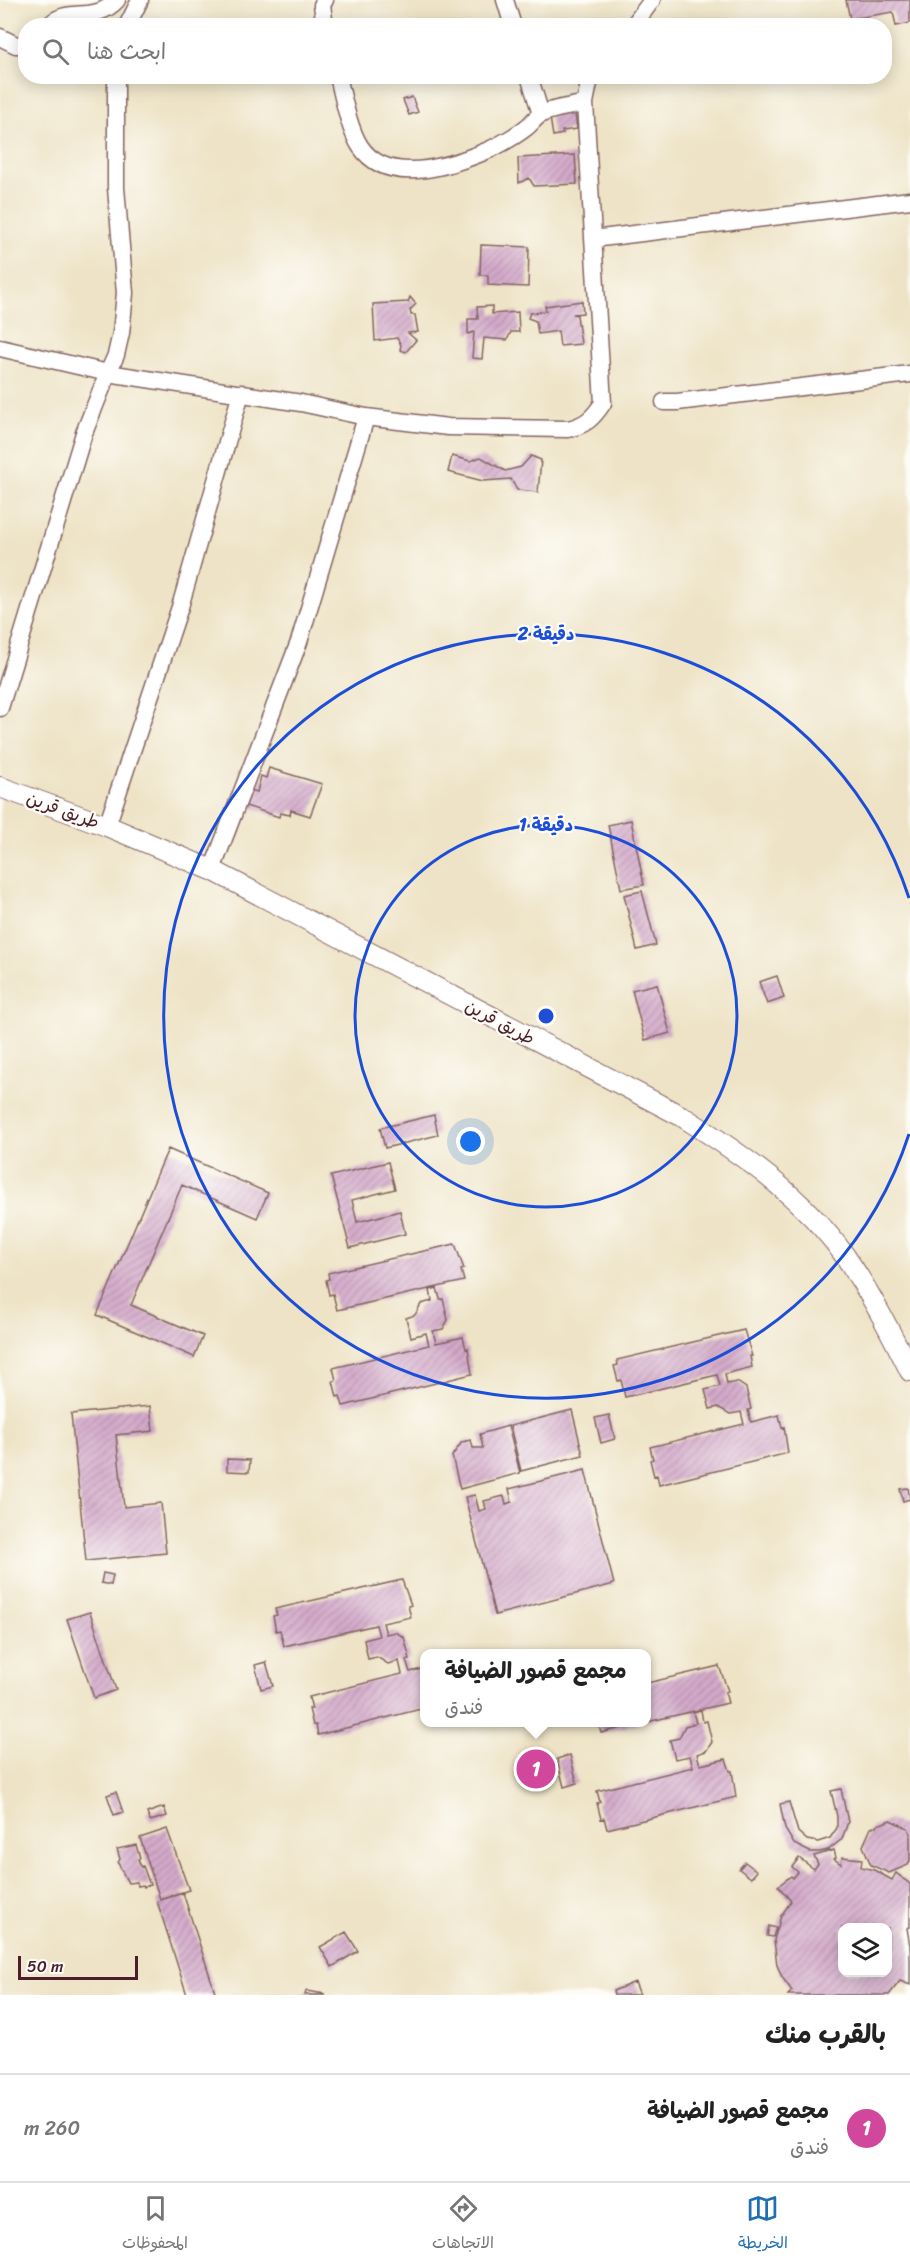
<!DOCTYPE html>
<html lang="ar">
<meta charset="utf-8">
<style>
body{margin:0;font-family:Sriracha,"Playpen Sans Arabic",sans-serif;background:#f2f2f2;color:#222;direction:rtl}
.controls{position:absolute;right:18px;bottom:18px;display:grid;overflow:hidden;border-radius:12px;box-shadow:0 3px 15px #0003}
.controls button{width:54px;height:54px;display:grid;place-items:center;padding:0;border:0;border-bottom:2px solid #e0e0e0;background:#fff;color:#222;font:30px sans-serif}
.scale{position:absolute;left:18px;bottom:15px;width:120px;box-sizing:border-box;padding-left:6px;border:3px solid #4a1f2b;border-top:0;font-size:16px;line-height:21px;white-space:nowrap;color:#4a1f2b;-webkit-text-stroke:4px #fdfcf7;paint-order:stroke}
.you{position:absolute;left:471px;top:1142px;width:21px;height:21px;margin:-15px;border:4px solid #fff;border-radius:50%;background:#1a73e8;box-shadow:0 0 0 9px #1a73e833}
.badge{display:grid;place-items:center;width:39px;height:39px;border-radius:50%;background:#1f6fb2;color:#fff;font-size:20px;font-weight:700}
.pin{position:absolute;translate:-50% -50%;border:3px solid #fff;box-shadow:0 2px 6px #0006}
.popup{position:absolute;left:420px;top:1649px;width:231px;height:78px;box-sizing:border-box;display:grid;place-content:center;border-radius:12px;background:#fff;filter:drop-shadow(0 2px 4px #0005);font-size:20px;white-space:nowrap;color:#767676}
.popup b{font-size:22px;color:#222}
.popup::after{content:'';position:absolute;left:50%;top:100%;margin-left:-12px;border:12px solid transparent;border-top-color:#fff}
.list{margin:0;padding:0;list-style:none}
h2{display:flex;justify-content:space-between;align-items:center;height:78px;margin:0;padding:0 24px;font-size:26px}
h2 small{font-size:20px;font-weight:400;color:#767676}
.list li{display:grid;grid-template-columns:39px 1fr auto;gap:18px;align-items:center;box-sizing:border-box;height:108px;padding:0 24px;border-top:2px solid #e0e0e0}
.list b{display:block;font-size:22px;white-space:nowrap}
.list p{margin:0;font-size:20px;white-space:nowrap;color:#767676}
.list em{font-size:20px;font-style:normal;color:#767676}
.icon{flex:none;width:33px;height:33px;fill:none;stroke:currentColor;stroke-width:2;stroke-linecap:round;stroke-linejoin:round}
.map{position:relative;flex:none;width:910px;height:1995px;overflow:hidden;direction:ltr}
.search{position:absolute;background:#fff;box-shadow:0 3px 15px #0003;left:18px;right:18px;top:18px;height:66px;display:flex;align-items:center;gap:15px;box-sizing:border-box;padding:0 21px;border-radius:24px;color:#767676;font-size:22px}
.sheet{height:186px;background:#fff}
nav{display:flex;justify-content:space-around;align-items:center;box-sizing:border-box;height:84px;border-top:2px solid #e0e0e0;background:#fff;font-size:16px;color:#767676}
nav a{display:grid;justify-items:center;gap:3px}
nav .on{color:#1f6fb2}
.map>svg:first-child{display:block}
.building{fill:url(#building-hatch);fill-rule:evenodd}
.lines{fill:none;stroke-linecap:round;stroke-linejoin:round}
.minor-casing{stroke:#836461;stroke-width:19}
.tertiary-casing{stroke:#836461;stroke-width:22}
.minor{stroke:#fff;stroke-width:16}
.tertiary{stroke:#fff;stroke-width:20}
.ring{fill:none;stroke:#1d4ed8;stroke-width:3}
.labels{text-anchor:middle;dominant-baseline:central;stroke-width:4.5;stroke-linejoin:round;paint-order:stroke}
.street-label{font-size:18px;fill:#4a1f2b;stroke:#fdfcf7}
.centre{fill:#1d4ed8;stroke:#fdfcf7;stroke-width:3}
.ring-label{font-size:18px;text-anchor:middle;font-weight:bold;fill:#1d4ed8;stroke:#fdfcf7;stroke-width:4.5;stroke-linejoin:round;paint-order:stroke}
</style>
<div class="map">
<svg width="910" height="1995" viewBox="0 0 910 1995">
<defs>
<pattern id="building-hatch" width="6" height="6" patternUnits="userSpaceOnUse" patternTransform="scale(1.5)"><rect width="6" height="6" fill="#d4aacb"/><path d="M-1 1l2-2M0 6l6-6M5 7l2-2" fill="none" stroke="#ae8aa5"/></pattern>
</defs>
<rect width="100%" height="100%" fill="#fdfcf7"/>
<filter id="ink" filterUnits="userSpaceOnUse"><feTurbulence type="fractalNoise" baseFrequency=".0167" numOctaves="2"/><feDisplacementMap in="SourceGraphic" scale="12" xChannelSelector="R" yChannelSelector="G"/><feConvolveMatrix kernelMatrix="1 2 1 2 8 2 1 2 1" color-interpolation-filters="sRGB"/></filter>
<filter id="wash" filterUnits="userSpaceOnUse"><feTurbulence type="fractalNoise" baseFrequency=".008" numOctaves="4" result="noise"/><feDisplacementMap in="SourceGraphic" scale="24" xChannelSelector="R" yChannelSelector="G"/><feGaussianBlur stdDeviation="1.35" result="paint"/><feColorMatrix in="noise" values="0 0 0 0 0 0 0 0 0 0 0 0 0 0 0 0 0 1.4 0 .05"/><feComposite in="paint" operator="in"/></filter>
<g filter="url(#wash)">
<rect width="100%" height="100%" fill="#eee3c6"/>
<g id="blocks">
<path class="building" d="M846 0H910V23L896 26 893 12 850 19Z
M412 97 418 112 409 115 403 100Z
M574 107 577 129 562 131 563 134 553 136 549 111Z
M575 155 577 184 534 186 529 178 519 183 518 158Z
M481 245 529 247 528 287 488 285V275H480Z
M410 297 416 304 410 310 411 315H415L418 332 408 333 416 340 406 352 400 350 401 345 397 338 375 341 373 304 408 302Z
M582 301 583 313 573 314 577 315 581 344 560 346 558 331 538 334 536 321 528 318 530 313 546 311 545 306Z
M492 306V314L518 312 519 332H511L507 340 484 338 482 359 472 358 474 332 468 334V319H478L477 307Z
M452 456 470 461 481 457 505 471 521 467 531 456 541 460 538 492 517 490 511 479 483 481 448 472Z
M269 768 322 784 310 816 291 810 290 815 280 813 279 817 246 806 250 790 257 792 261 776 266 778Z
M631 820 644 885 621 889 608 825Z
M642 891 656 945 637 950 624 895Z
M777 976 784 998 767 1004 759 982Z
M657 984 670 1033 645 1040 632 990Z
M434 1115 438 1135 385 1148 380 1128Z
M168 1149 268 1193 257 1218 182 1185 131 1305 203 1336 194 1357 97 1315Z
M388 1162 395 1189 352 1200 357 1222 400 1211 405 1234 350 1248 331 1176Z
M455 1244 464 1269 461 1270 464 1281 337 1310 333 1294 329 1295 326 1280 329 1279 328 1273Z
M437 1288 440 1299H443L448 1320 443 1329 433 1331 436 1343 463 1337 466 1349 468 1348 472 1374 343 1406 340 1396 337 1397 333 1381 336 1380 333 1368 429 1345 426 1333 411 1337 406 1318 415 1315 421 1304 432 1301 430 1290Z
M744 1330 752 1356H750L752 1367 725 1374 727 1384 737 1382 746 1388 751 1409 748 1410 751 1422 779 1415 782 1428 784 1427 788 1453 659 1485 657 1475 654 1476 650 1460 653 1459 650 1447 744 1424 741 1412 730 1414 718 1407 710 1409 705 1390 720 1386 717 1375 625 1397 621 1380 618 1381 614 1366 618 1365 617 1360Z
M150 1406 153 1431 116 1435 124 1507 161 1503 166 1553 86 1561 71 1414Z
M572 1410 583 1455 521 1471 510 1426Z
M609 1415 615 1439 601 1443 595 1418Z
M508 1426 520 1473 460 1489 452 1456 462 1442 471 1440 473 1448H483L480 1434Z
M227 1459 250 1460 249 1472 227 1471Z
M585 1470 614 1584 495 1615 465 1497 475 1495 479 1511 486 1509 484 1501 504 1496 506 1504 512 1502 509 1489Z
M908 1488 910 1499 903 1501 900 1489Z
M103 1573 113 1575 111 1585 101 1583Z
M402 1580 411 1605 408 1606 411 1617 383 1623 386 1634 395 1632 404 1637 410 1659 406 1660 410 1672 425 1668V1708L318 1735 316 1725H313L309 1709H312L309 1697 402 1674 399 1661 388 1664 377 1657 368 1659 364 1640 379 1636 376 1625 284 1646 280 1630 276 1631 273 1616 277 1615 275 1609Z
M90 1612 116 1690 94 1698 67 1619Z
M266 1662 273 1686 261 1689 255 1665Z
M719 1666 728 1691 725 1692 728 1703 647 1722V1683Z
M701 1710 703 1722 707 1721 712 1742 706 1751 697 1754 700 1765 726 1759 730 1771H732L736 1797 607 1829 604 1818 601 1819 597 1803 600 1802 597 1791 693 1767 690 1756 675 1759 670 1740 679 1738 685 1726 696 1723 693 1712Z
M598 1722H640V1723L601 1733Z
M570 1755 577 1783 564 1787 557 1759Z
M841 1789 848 1822 842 1839 828 1850 819 1852H810L794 1844 785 1829 780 1804 789 1802 798 1832 807 1840 818 1842 830 1838 837 1828V1816L831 1791Z
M116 1792 123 1812 114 1815 107 1795Z
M164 1807 167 1816 150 1821 147 1813Z
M890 1820 908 1828 910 1833V1860L908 1865 889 1873 871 1865 863 1846 871 1828Z
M167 1829 189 1890 160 1899 140 1838Z
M136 1845 140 1858 138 1859 141 1867 143 1866 150 1885 144 1887 143 1885 138 1886 137 1882 128 1883 118 1863 120 1859 117 1849Z
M834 1850 836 1858 834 1859 841 1864 842 1857 862 1859 861 1867 874 1870 892 1880 896 1873 910 1884V1927L907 1928 910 1946V1985L900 1981 889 1995H788L792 1991 782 1977 777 1965 774 1940 781 1916 791 1901 778 1886 791 1876 793 1878 798 1872 792 1867 799 1858 814 1869 818 1864 814 1856ZM842 1928H888V1972H842Z
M745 1862 757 1871 751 1878 739 1869Z
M183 1893 216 1995H187L157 1901Z
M769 1926 776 1928 773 1937 767 1936Z
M346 1932 358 1951 332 1967 320 1947Z
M635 1982 640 1995H614L613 1991Z
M306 1991 325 1994V1995H305Z"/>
</g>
</g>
<g filter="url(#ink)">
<use href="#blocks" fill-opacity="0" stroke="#836461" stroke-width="1.5"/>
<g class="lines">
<g class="minor-casing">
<path id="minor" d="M505 0 513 26
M49 26C66 5 94 25 117 0
M127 26 140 0
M325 26 322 5 325 0
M633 26 652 0
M0 37 16 45H26
M338 76C343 97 349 129 360 146 388 189 454 165 491 149 503 143 517 135 527 127 531 124 535 118 540 115 551 108 572 107 585 103
M529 76 541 114
M593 239 910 200
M0 348 108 373 116 355 121 333 125 293 116 188V76
M664 402H677L910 374
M0 708 84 433 108 373 301 403 366 417 448 427 568 429C586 425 593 418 603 403L585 103 589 83 593 76
M107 826 180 607 241 393
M212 870 299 642 366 417"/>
</g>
<g class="tertiary-casing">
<path id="tertiary" d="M0 787 107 826 212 870 683 1117C743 1155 803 1197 845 1256 870 1292 890 1331 910 1371"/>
</g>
<use href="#minor" class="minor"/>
<use href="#tertiary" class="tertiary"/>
</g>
</g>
<g class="ring">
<circle cx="546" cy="1016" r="191"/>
<path d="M909 1134A382 382 0 1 1 909 898"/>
</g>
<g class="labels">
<g class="street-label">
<text transform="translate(63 810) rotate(20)">طريق قرين</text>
<text transform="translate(500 1022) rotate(28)">طريق قرين</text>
</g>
</g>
<circle cx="546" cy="1016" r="9" class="centre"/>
<g class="ring-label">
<text x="546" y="640">2 دقيقة</text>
<text x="546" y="831">1 دقيقة</text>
</g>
</svg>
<div class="controls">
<button><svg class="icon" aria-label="layers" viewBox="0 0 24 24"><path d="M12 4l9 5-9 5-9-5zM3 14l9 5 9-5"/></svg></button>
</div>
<div class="scale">50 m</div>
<div class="you"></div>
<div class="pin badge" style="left:536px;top:1769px;background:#d1479c">1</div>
<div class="popup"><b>مجمع قصور الضيافة</b>فندق</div>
<div class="search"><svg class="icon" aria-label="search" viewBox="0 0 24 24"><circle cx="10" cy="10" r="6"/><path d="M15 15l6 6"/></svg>ابحث هنا</div>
</div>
<section class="sheet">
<h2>بالقرب منك<small></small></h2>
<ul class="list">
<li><span class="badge" style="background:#d1479c">1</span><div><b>مجمع قصور الضيافة</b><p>فندق</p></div><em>260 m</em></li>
</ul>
</section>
<nav>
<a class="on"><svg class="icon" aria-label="map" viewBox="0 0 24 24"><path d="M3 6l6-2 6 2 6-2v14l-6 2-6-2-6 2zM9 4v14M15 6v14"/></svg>الخريطة</a>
<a><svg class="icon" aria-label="directions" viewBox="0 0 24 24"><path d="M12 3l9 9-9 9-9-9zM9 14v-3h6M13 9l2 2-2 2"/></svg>الاتجاهات</a>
<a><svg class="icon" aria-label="saved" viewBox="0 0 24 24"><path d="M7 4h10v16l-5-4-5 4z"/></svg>المحفوظات</a>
</nav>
